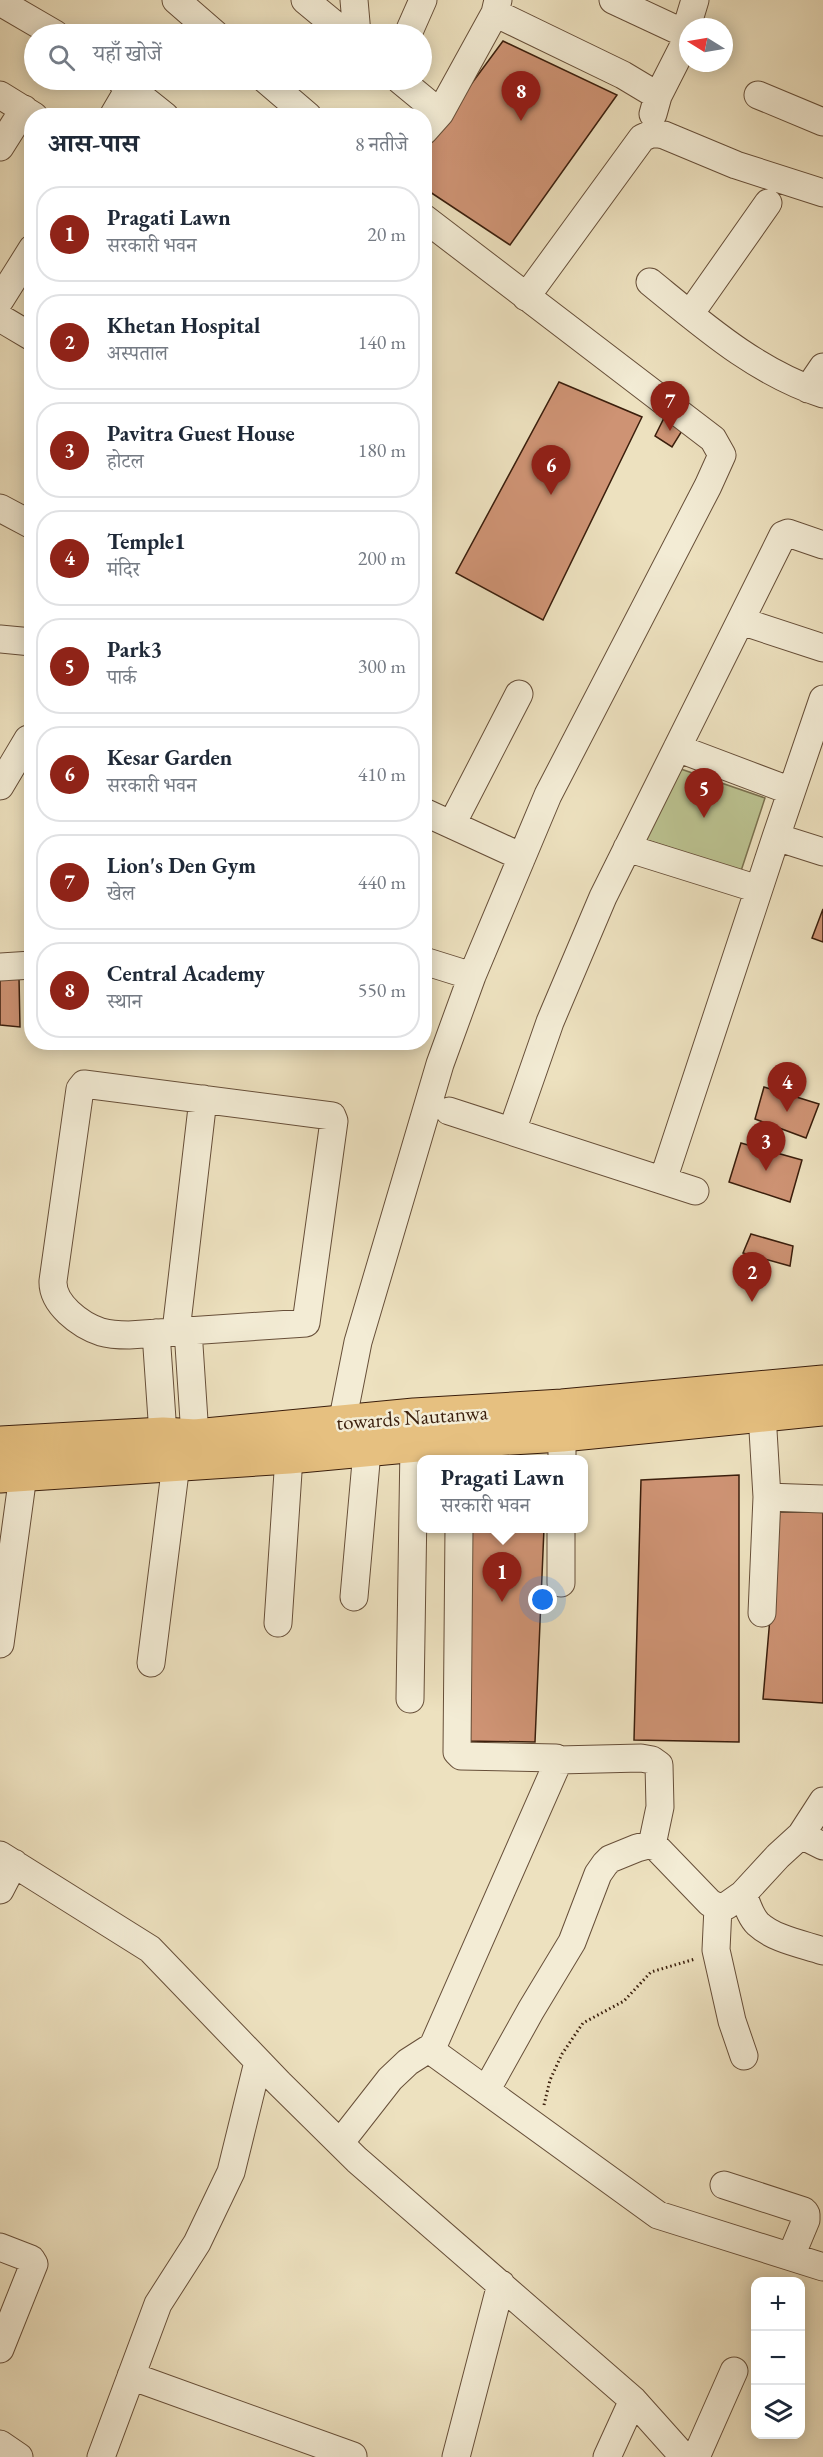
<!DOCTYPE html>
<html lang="hi">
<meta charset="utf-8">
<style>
body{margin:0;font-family:"EB Garamond","Noto Serif Devanagari",serif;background:#f6f6f7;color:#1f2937}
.controls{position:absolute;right:18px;bottom:18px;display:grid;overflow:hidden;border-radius:12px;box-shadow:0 3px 15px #0003}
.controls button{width:54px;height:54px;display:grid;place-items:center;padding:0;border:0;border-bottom:2px solid #e0e1e3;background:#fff;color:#1f2937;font:30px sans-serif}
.compass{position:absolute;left:679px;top:18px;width:54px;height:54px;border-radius:50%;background:#fff;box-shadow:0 3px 15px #0003;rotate:281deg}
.you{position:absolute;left:543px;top:1600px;width:21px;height:21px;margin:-15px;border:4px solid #fff;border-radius:50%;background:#1a73e8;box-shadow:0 0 0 9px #1a73e833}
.badge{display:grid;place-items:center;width:39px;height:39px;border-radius:50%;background:#8f2418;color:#fff;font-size:20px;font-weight:700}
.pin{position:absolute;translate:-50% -50px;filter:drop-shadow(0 2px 3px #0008)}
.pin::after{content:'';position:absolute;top:32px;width:21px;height:18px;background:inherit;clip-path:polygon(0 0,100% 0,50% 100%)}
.popup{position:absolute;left:417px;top:1455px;width:171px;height:78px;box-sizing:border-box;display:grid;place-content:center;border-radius:12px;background:#fff;filter:drop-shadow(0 2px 4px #0005);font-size:20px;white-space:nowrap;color:#747a83}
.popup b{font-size:22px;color:#1f2937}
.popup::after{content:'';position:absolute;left:50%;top:100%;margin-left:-12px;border:12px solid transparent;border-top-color:#fff}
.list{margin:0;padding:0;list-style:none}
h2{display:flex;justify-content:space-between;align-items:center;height:78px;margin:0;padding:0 24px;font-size:26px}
h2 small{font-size:20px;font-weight:400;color:#747a83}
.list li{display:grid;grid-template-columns:39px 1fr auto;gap:18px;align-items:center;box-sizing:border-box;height:96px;margin:0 12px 12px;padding:0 12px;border:2px solid #e0e1e3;border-radius:24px}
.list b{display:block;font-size:22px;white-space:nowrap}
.list p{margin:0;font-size:20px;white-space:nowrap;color:#747a83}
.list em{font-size:20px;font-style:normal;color:#747a83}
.icon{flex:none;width:33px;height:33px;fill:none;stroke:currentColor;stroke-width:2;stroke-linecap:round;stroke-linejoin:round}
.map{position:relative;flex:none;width:823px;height:2457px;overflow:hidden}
.search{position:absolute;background:#fff;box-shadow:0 3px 15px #0003;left:24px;top:24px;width:408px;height:66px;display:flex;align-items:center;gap:15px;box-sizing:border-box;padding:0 21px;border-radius:33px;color:#747a83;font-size:22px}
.panel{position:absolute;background:#fff;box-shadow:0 3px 15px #0003;left:24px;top:108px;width:408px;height:942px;border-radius:24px}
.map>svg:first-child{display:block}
.green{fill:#bbc290;stroke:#7a704e;stroke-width:1.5}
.building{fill:#ce9374;stroke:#3a1e0c;stroke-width:1.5}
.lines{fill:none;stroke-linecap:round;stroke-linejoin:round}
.minor-casing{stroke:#674f39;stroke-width:29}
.major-casing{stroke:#3a1e0c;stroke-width:35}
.path{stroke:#3a1e0c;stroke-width:3;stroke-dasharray:1.5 3;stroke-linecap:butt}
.minor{stroke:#f3ecd5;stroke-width:27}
.major{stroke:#e6c080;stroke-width:33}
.labels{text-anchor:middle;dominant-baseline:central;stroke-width:5;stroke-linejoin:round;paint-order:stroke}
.street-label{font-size:21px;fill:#3a1e0c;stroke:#f3ecd5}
</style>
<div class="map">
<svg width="823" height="2457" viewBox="0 0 823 2457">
<rect width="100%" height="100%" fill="#ede1bf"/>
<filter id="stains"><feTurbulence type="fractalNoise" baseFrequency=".00333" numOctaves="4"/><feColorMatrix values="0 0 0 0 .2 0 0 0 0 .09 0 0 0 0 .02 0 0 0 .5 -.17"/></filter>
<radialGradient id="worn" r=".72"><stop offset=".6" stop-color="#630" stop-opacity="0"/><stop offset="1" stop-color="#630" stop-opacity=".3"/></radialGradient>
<path class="green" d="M675 767 765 798 741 871 640 838Z"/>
<path class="building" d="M503 41 617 95 510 245 424 188V148Z
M559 382 642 417 543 620 456 573Z
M667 412 685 426 672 447 655 436Z
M823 909V942L812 938Z
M19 977 20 1027 0 1025V980Z
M764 1087 819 1104 806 1138 755 1119Z
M741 1143 802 1160 790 1202 729 1182Z
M751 1234 793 1246 790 1266 743 1253Z
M739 1475V1742L634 1740 641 1480Z
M780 1502 823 1506V1703L763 1699Z
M464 1528H544L535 1742 464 1741Z"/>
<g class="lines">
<g class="minor-casing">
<path id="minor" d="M176 0 215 34
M305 0 346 34
M354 0 357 34
M613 0 688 35
M0 2 55 34
M495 13 623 75 658 96
M685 33 695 0
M408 34 423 0
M120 80 165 116
M266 80 308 116
M400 80 440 113
M0 95 34 116
M758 95 823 122
M653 114 658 96 688 37
M113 116 130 87
M424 131 440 113 495 13 498 0
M0 147 24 109
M650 282C704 326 756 372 823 394
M526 297 642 138 653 133 664 135 736 165 823 193
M0 300 32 249
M690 314 768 203
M0 318 32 337
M808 389 823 367
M0 508 32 525
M741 621 823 648
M0 639 32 642
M677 748 791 791
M0 786 28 739
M424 812 522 857
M452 824 519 694
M776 837 823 852
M627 848 758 889
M424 961 472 976
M0 967 32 965
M84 1084 332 1116 334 1121 306 1323 129 1335C120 1335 111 1335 101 1332 80 1325 52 1304 53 1281L80 1089Z
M449 1111 695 1191
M512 1131 550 1022 603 897 783 535 788 533 823 545
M663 1180 776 837 823 699
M188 1330 195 1436
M176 1331 203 1099
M156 1333 163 1434
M762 1414 767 1497 823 1499
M342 1423 358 1342 440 1064 472 976 548 795 708 486 722 455 713 439 424 218
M562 1460V1435
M459 1528 457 1752 461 1756 556 1758 558 1762 433 2046V2052L658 2215 823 2267
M561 1583V1528
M354 1597 367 1451
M762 1613 767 1497
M278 1623 289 1457
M0 1644 23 1475
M151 1663 176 1464
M410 1699 414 1445
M558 1760 641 1758 652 1760 659 1765 660 1807 652 1845
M801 1835 823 1846
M0 1855 150 1949 279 2083 357 2160 633 2400 684 2457
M0 1890 14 1863
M743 1894C747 1904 750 1916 758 1924 774 1939 802 1944 823 1951
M718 1907 716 1950 732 2021 744 2056
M487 2089 531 2010 572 1942 598 1874 605 1864 610 1859 637 1848 648 1845 656 1847 710 1903 718 1907 726 1906 743 1894 778 1856 801 1835 823 1801
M340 2143 390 2079 408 2062 433 2046
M724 2185 804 2211 806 2214V2220L791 2256
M0 2247 31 2259 34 2264 0 2349
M131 2376 353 2456
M0 2444 19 2457
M101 2457 158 2304 197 2243 231 2172 258 2062
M456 2457 501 2284
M607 2457 633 2400
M696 2457 734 2371"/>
</g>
<g class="major-casing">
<path id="major" d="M0 1443 163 1434 195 1436 414 1415 562 1406 823 1382
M0 1476 289 1457 460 1441 562 1435 823 1409"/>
</g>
<path class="path" d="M544 2105 550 2080 562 2054 583 2023 624 2001 651 1972 695 1959"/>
<use href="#minor" class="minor"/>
<use href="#major" class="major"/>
</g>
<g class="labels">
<g class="street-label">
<text transform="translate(412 1417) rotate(-4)">towards Nautanwa</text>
</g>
</g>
<rect width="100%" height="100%" filter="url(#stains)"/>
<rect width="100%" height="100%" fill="url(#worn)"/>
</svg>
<div class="controls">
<button>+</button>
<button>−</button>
<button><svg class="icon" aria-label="layers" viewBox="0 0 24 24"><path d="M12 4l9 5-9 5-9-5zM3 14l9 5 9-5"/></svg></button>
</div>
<svg class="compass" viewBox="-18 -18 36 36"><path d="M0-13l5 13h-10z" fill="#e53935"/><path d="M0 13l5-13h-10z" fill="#747a83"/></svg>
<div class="you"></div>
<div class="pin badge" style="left:502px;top:1602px">1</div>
<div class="popup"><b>Pragati Lawn</b>सरकारी भवन</div>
<div class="pin badge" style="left:752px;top:1302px">2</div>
<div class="pin badge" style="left:766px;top:1171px">3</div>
<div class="pin badge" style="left:787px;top:1112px">4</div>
<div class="pin badge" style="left:704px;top:818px">5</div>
<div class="pin badge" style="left:551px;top:495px">6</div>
<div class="pin badge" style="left:670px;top:431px">7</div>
<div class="pin badge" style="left:521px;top:121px">8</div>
<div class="search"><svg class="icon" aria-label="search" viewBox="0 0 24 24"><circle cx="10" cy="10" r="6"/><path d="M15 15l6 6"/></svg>यहाँ खोजें</div>
<section class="panel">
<h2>आस-पास<small>8 नतीजे</small></h2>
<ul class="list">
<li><span class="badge">1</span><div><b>Pragati Lawn</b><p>सरकारी भवन</p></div><em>20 m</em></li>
<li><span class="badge">2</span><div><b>Khetan Hospital</b><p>अस्पताल</p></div><em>140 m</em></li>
<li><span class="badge">3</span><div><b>Pavitra Guest House</b><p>होटल</p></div><em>180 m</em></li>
<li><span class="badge">4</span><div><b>Temple1</b><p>मंदिर</p></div><em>200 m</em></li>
<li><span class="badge">5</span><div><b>Park3</b><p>पार्क</p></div><em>300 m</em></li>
<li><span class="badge">6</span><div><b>Kesar Garden</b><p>सरकारी भवन</p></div><em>410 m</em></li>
<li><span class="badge">7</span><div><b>Lion's Den Gym</b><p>खेल</p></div><em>440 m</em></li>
<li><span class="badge">8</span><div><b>Central Academy</b><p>स्थान</p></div><em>550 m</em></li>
</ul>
</section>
</div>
